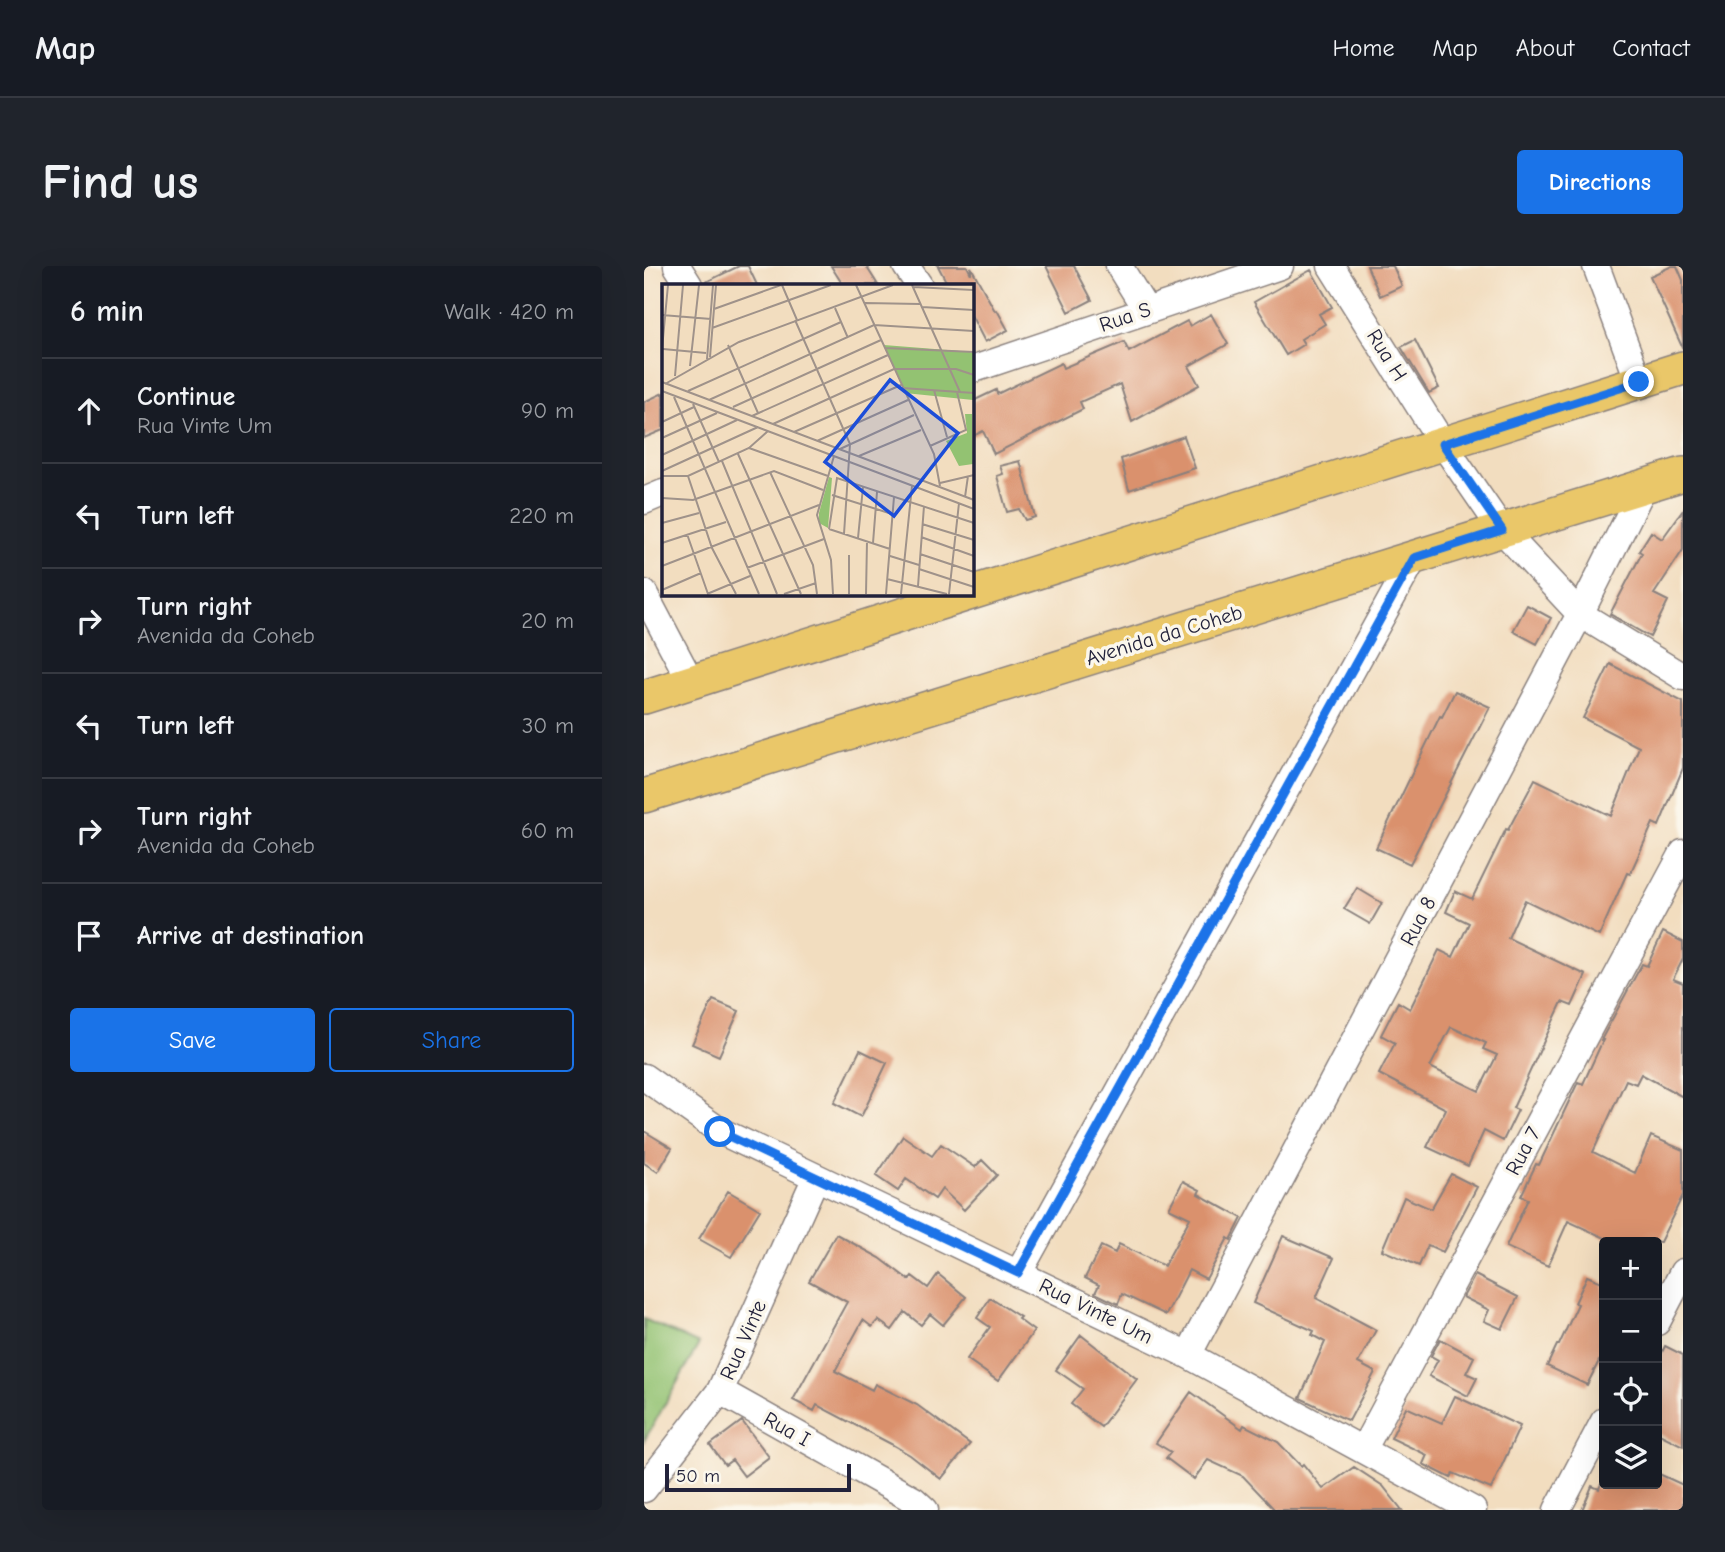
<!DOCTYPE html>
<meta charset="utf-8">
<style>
body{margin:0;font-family:"Comic Neue",sans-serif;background:#20242c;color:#f1f3f6}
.controls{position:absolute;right:21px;bottom:21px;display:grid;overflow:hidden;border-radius:7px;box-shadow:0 7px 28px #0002}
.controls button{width:63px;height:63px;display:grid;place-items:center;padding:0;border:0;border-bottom:2px solid #363941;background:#171b24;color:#f1f3f6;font:35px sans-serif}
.scale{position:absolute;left:21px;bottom:18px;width:186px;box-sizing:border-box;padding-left:7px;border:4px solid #22223b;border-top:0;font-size:19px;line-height:24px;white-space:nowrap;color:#22223b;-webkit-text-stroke:5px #fbf7ec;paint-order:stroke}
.stop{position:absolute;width:21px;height:21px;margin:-16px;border:5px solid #1a73e8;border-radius:50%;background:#fff}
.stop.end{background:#1a73e8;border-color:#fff;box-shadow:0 2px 7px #0008}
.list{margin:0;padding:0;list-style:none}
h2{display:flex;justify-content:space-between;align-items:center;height:91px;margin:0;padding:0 28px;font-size:30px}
h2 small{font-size:23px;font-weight:400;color:#9ea1a6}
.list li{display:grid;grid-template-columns:46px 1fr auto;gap:21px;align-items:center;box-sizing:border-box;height:105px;padding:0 28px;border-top:2px solid #363941}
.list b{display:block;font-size:26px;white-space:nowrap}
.list p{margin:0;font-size:23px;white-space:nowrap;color:#9ea1a6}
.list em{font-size:23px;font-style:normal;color:#9ea1a6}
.actions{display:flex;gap:14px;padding:21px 28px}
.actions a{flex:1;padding:16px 0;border:2px solid #1a73e8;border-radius:7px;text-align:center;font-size:24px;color:#1a73e8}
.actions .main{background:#1a73e8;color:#fff}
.icon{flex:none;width:38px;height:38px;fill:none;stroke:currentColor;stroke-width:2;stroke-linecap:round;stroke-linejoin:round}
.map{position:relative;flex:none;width:1039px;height:1244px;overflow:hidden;border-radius:7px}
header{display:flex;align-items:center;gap:42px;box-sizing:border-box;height:98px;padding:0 35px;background:#171b24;border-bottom:2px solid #363941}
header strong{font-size:33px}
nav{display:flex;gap:38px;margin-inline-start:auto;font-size:24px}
.intro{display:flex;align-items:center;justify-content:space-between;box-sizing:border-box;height:168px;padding:0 42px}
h1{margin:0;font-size:49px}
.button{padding:18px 32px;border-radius:7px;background:#1a73e8;color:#fff;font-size:24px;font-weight:700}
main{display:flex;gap:42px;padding:0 42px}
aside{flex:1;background:#171b24;border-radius:7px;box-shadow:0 7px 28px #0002}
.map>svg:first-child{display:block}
.green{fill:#93c272;stroke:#5a7256;stroke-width:2}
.building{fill:#da916d;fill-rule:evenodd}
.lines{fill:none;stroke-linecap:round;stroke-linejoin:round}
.minor-casing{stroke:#8a807d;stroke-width:29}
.major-casing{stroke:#8a807d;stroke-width:36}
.minor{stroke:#fff;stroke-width:26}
.major{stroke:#eac769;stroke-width:33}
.route{stroke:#1a73e8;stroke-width:9}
.labels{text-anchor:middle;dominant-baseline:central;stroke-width:7;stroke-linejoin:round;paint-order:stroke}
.street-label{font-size:21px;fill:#22223b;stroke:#fbf7ec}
.inset-road{fill:none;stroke:#9f928a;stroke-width:2}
.view{fill:#1d4ed8;fill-opacity:0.15;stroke:#1d4ed8;stroke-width:3.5}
.inset-edge{fill:none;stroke:#22223b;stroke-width:3.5}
</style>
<header>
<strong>Map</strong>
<nav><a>Home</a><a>Map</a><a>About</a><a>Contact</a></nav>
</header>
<div class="intro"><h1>Find us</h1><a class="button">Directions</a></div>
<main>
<aside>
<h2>6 min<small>Walk · 420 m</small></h2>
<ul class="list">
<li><svg class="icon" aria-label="ahead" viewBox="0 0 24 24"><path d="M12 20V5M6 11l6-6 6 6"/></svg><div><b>Continue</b><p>Rua Vinte Um</p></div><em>90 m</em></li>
<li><svg class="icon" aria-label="left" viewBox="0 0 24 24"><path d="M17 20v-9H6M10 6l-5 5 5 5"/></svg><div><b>Turn left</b></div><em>220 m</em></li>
<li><svg class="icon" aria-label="right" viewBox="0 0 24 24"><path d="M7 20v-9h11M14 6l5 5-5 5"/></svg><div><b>Turn right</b><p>Avenida da Coheb</p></div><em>20 m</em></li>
<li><svg class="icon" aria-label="left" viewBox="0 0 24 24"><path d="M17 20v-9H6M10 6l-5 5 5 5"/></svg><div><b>Turn left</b></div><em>30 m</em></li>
<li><svg class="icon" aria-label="right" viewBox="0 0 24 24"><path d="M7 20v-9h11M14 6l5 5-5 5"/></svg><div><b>Turn right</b><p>Avenida da Coheb</p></div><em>60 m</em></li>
<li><svg class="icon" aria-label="arrive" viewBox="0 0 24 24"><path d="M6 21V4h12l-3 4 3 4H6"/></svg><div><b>Arrive at destination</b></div></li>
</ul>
<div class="actions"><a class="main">Save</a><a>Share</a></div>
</aside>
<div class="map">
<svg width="1039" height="1244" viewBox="0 0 1039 1244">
<rect width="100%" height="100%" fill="#fbf7ec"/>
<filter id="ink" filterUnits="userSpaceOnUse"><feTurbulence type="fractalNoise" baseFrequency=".0143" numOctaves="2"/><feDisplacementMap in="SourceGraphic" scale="14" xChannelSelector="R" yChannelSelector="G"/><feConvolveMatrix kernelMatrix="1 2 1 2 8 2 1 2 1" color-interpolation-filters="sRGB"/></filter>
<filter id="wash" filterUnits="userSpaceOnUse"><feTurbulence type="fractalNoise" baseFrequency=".00686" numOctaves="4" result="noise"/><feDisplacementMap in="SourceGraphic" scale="28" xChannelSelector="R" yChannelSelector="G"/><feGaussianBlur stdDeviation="1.57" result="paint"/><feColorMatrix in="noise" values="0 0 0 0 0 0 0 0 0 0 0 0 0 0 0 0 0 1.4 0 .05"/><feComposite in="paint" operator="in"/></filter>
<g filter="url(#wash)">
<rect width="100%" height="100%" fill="#f2ddbf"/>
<path class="green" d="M0 1053 55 1078 0 1175Z"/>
<g id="blocks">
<path class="building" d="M95 0H104L113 19H61L60 17Z
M187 0H222L234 19H199Z
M294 0H323L327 8V1L351 45 353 44 364 64 341 76 327 49V19H304Z
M402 0H430L448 34 425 46Z
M723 0H749L758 20 736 30Z
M1028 0H1033L1039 14V83L1006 10Z
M667 4 688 41 675 48 681 58 657 73 660 78 642 89 610 36Z
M567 48 584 78 545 100 555 119 488 156 476 118 436 136 439 143 350 188 339 165 327 171V136L352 124 353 128 417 97 419 102 480 76 485 86 543 55 546 60Z
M771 74 795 122 785 127 757 81Z
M19 127V164L0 172V136Z
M540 170 551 202 485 224 477 193Z
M376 195 391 251 381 254 375 243 363 246 353 210 359 208 356 200Z
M1039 244V284L1010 328 1024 335 1006 371 966 348 998 287 995 285 1007 266 1018 273Z
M883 339 907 352 893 378 869 365Z
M966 398 1039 436V502L1015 560 1009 557 986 608 983 607 955 670 881 634 864 672 942 709 928 740 918 736 869 842 874 844 859 875 840 865 824 900 783 881 802 843 735 808 751 777 737 769 754 736 766 743 795 684 809 691 825 657 802 646 811 625 828 633 862 563 864 564 891 513 967 550 995 481 939 452ZM807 761 842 777 839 783 853 789 835 825 786 801Z
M811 425 846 441 766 598 732 582 796 450 798 451Z
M713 622 738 637 726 658 700 643Z
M1019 666 1039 676V693L1029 713 1039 717V831L997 808 992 818 982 814 949 886 991 907 1007 870 1039 884V929L1016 976H970L924 955 904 1000 862 981 884 933 877 930 892 898 895 899 934 816 939 818 959 774H957L998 698 1003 700Z
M69 734 95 745 75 790 48 778Z
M216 784 243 797 217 851 190 837Z
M0 865 28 882 14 906 0 897Z
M259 870 288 890 297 878 331 901 338 894 353 909 320 944 298 923 291 933 262 913 254 925 232 910Z
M807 908 833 921 799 986 784 979 775 1000 738 984 760 931 787 943Z
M539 915 556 924 554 928 598 952 587 974 584 972 562 1013 545 1004 522 1049 478 1028 474 1038 451 1027 455 1019 441 1012 457 980 471 987 475 978 520 1000 546 952 525 942Z
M84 925 116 944 87 991 55 973Z
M192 968 236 992 265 1014 268 1010 284 1022 294 1008 322 1031 299 1059 286 1048 277 1059 261 1046 248 1064 234 1054 228 1061 219 1054 191 1105 228 1124 231 1118 273 1139 326 1178 297 1213 266 1189 247 1178 173 1139 170 1145 149 1134 203 1036 165 1015Z
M639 970 690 992 672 1032 732 1064 714 1097 731 1106 705 1155 656 1132 681 1076 668 1069 670 1065 609 1037Z
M831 1009 874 1031 858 1063 840 1055 845 1044 819 1031Z
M943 1010 960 1017V1098L955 1095 943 1119 903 1100 913 1079H915L934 1038 931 1037Z
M346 1032 376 1051 374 1053 390 1065 354 1115 323 1093 346 1061 333 1052Z
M437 1069 493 1113 457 1161 427 1138 439 1123 412 1104Z
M796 1073 830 1091 822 1107 833 1112 824 1130 785 1110 794 1094 787 1090Z
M1021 1080 1039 1089V1180L1013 1167V1097Z
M547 1126 598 1163 600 1159 634 1176 657 1200 659 1198 679 1223 710 1201 739 1220 758 1244H631L599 1210 564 1194 550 1213 522 1192 527 1186 512 1177Z
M811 1130 876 1160 847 1223 809 1207 807 1212 779 1198 783 1189 747 1172 762 1141 798 1157Z
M98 1155 125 1191 100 1210 88 1194 81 1199 66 1179Z
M1013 1207 1039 1219V1244H938L948 1220 955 1223 957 1218H1013Z"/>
</g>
</g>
<g filter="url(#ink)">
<use href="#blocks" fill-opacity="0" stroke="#8a807d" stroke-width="2"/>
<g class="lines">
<g class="minor-casing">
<path id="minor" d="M33 0 45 19
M262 0 275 19
M475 0 502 44
M687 0 799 178 858 264 936 348 1039 411
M952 0 995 116
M327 104 636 0
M0 235 19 227
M0 327 47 416
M0 811 76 865 544 1089 829 1244
M374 1008 770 292
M1013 1056 1039 1006
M544 1089 936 348 1000 220
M76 1125 270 1234 281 1244
M719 1184 1039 587
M0 1223 76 1125 172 911
M913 1244 960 1155"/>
</g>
<g class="major-casing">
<path id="major" d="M327 327 1039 102
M0 431 327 327
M0 530 1039 208"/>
</g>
<use href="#minor" class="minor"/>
<use href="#major" class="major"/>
</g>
</g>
<g class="lines" filter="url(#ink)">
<path class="route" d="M76 866 374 1007 770 292 858 264 799 178 995 116"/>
</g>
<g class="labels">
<g class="street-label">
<text transform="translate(481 51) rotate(-19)">Rua S</text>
<text transform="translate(743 89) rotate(58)">Rua H</text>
<text transform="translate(520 369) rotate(-17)">Avenida da Coheb</text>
<text transform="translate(774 655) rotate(-62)">Rua 8</text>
<text transform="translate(879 885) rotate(-62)">Rua 7</text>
<text transform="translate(452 1045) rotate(26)">Rua Vinte Um</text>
<text transform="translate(99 1074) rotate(-66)">Rua Vinte</text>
<text transform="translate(143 1163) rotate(29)">Rua I</text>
</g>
</g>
<g transform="translate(18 18)">
<rect width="312" height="312" fill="#f2ddbf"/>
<path d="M222 61 311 68V116L243 109ZM303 130H310L311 180 297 182 284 157 305 149ZM167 193 170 194 166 244 157 239V229Z" fill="#93c272"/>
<path class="inset-road" d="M120 1 135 36M194 1 272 170 278 202M250 1 298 108M251 3 312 6M203 19 258 20M260 23 312 26M173 24 186 54M52 25 119 1M0 31 49 35M133 36 188 160 182 250M50 44 169 1M66 61 96 129M223 64 312 68M0 65 6 1M1 65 44 69M48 73 54 1M45 75 51 1M28 82 37 1M13 92 21 1M0 98 312 216M3 100 77 58 231 1M240 104 312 109M272 106 285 153M0 107 312 225M26 107 179 38M12 113 97 310M47 116 212 41 312 47M31 120 57 178M71 123 219 56M90 132 226 71M0 138 32 123M111 140 232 85H294L312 91M132 148 239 101M0 154 55 129M155 157 246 116M268 162 304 146 295 108M87 164 166 192M178 165 252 131M76 170 139 310M0 171 75 136M197 172 259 146M60 177 115 310M0 187 96 143M108 188 151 281 155 310M0 192H26L87 164 106 147M26 192 50 264 74 310M278 199 312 191M170 211 230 230M303 213 306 192M0 214 31 216 112 187 161 206M0 239 37 229M260 240 312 256M167 245 175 194 312 239M167 245 228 265M25 250 46 310M259 253 312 272M196 254 201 203M0 259 64 238M211 259 215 208M258 270 312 288M187 271V310M228 272 257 281M0 282 157 221M85 284 162 255M257 285 312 303M225 295 285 310M256 302 262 222M0 306 39 289M45 310 88 292M122 310 154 299M171 310 169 276 155 231 172 172M204 310 205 257M224 310 232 213M239 310 250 202M287 310 297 219"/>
<path class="view" d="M228 96 296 149 232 232 163 178Z"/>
<rect width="312" height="312" class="inset-edge"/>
</g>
</svg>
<div class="controls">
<button>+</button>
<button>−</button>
<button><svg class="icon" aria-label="locate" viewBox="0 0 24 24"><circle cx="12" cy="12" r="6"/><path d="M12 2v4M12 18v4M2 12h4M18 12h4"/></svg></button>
<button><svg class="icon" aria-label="layers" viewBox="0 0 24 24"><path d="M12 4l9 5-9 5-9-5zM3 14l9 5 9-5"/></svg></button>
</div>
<div class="scale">50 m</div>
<div class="stop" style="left:76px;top:866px"></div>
<div class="stop end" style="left:995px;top:116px"></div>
</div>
</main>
